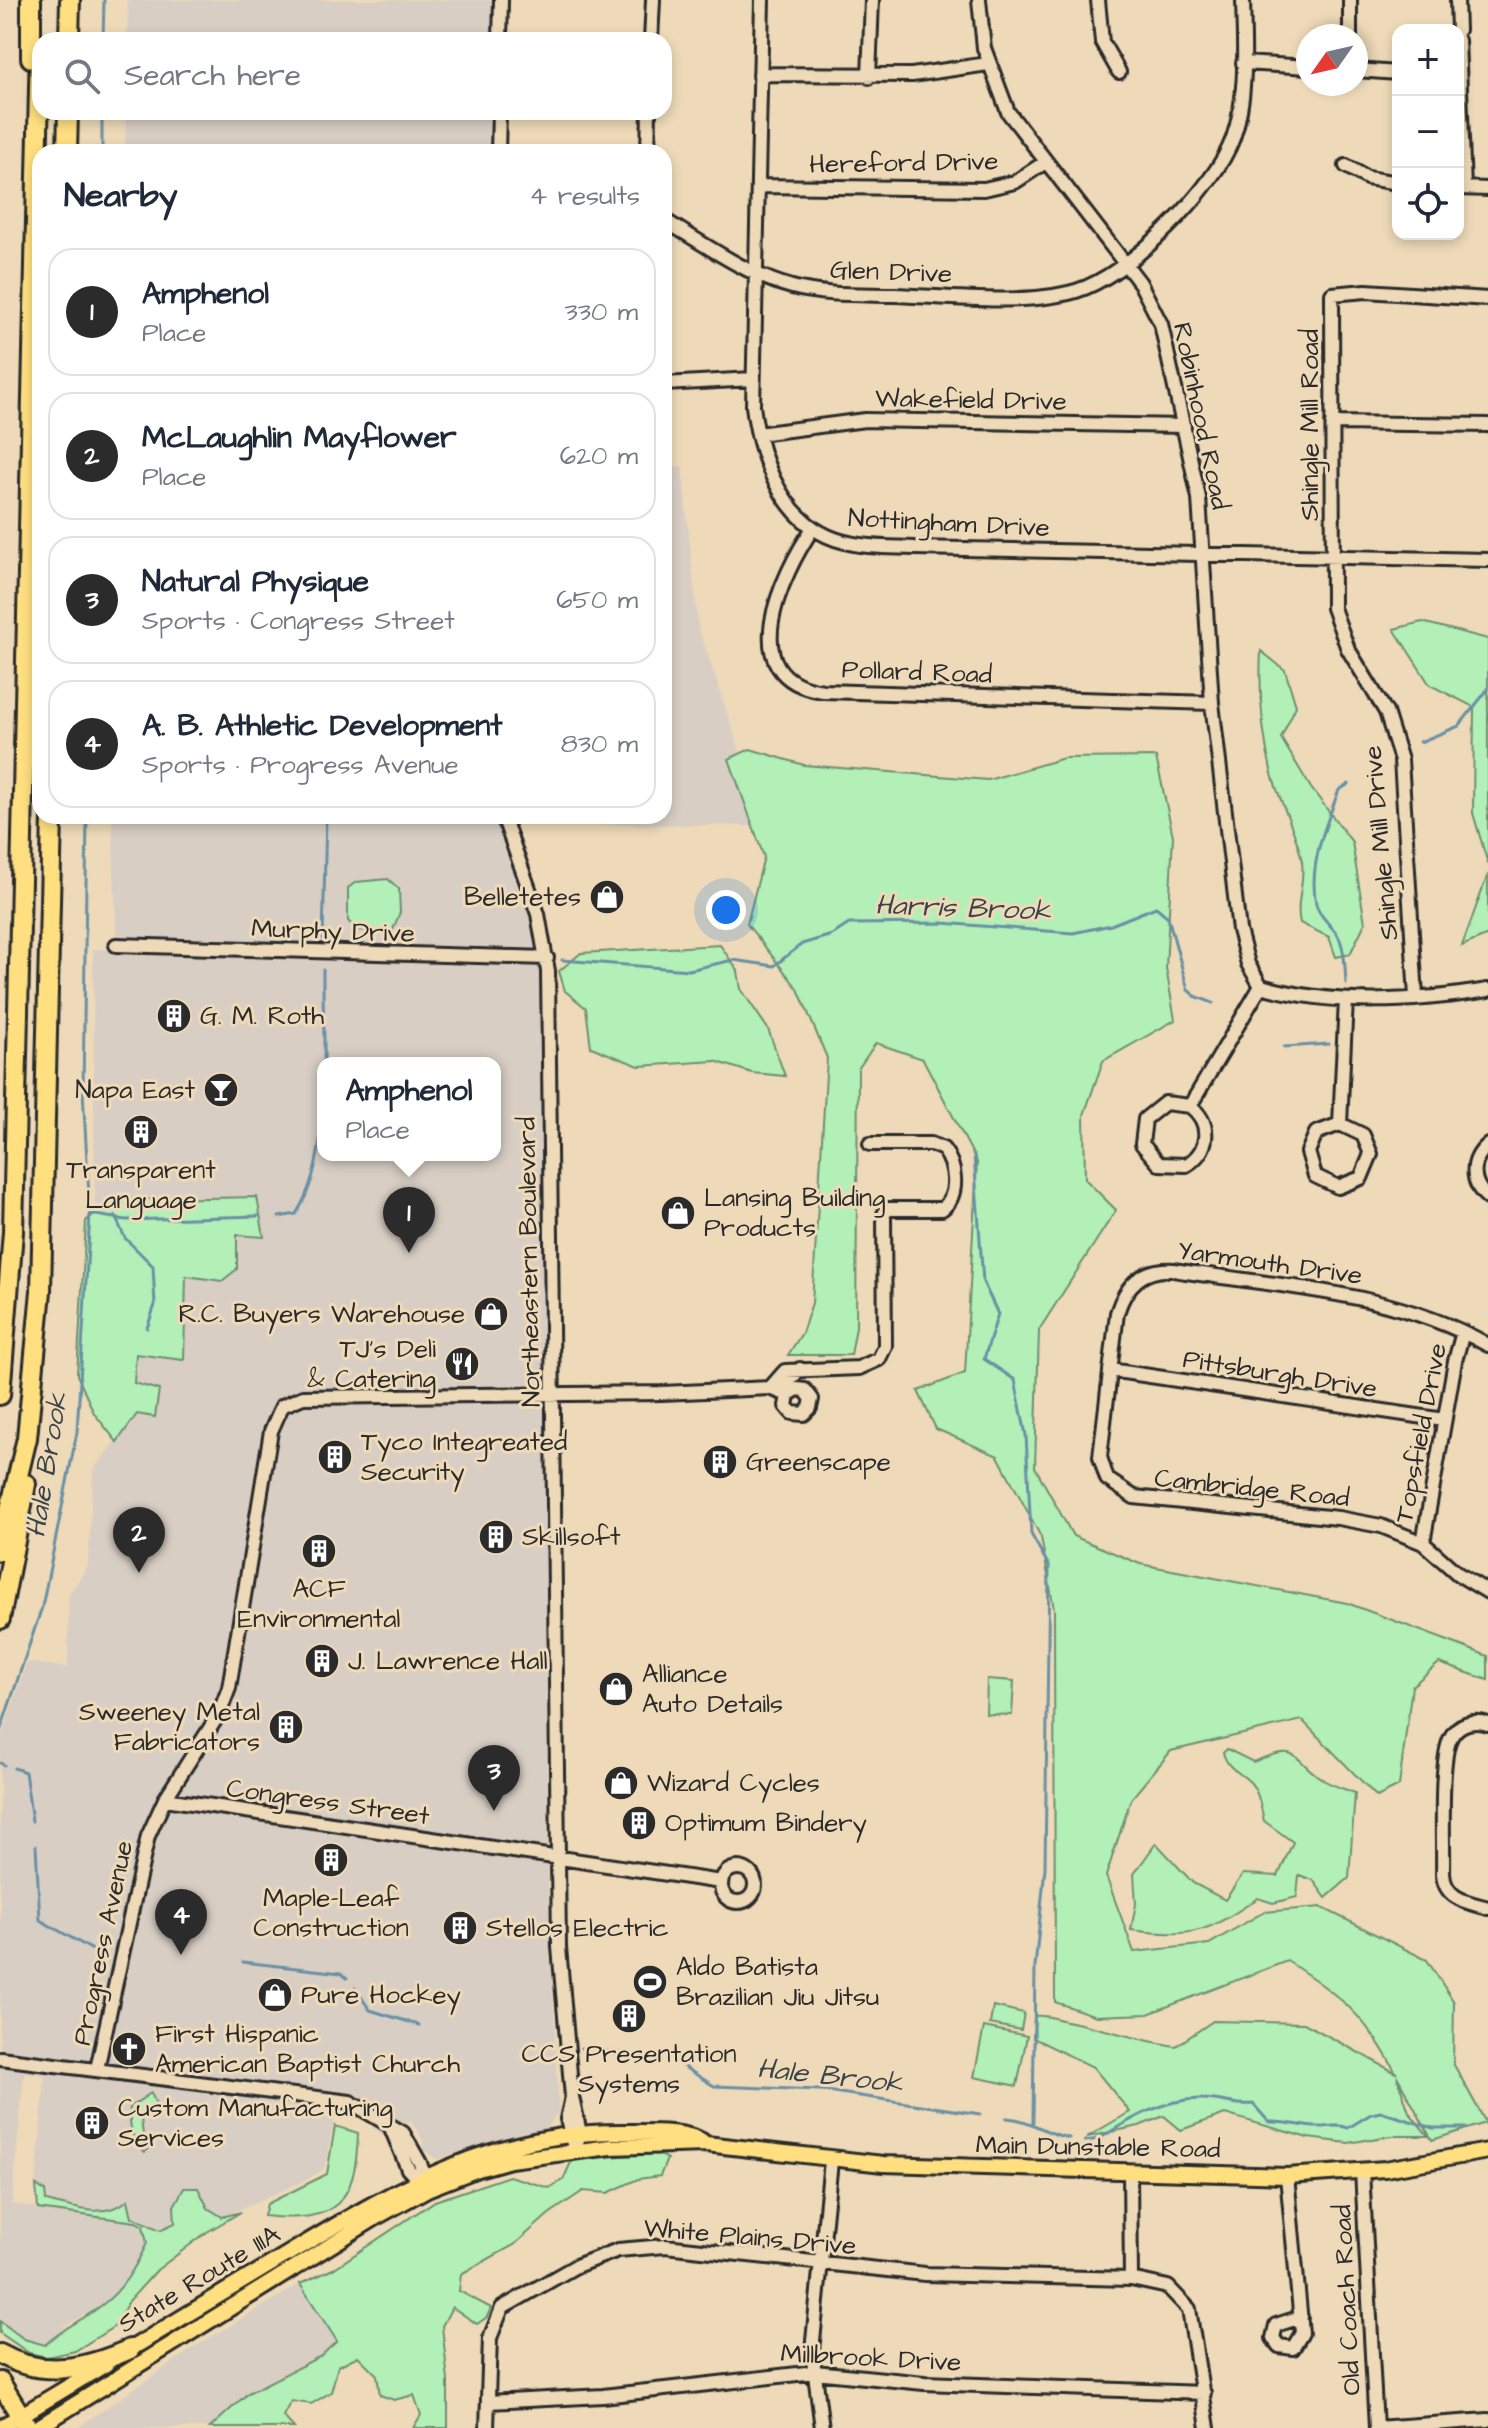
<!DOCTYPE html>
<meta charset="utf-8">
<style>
body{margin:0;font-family:"Architects Daughter",sans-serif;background:#f2f2f3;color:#1f2937}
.controls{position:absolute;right:24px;top:24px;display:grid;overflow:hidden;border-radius:16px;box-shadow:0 4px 12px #0003}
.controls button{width:72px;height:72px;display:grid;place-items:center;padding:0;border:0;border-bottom:2px solid #e0e1e3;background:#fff;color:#1f2937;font:40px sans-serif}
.compass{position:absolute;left:1296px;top:24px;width:72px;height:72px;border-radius:50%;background:#fff;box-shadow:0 4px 12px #0003;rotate:236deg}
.you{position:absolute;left:726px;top:910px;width:28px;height:28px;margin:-20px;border:6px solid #fff;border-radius:50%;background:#1a73e8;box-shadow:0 0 0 12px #1a73e833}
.badge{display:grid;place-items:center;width:52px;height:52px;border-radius:50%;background:#2b2b2b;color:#fff;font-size:26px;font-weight:700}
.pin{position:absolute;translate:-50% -66px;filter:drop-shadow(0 2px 4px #0008)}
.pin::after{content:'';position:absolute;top:42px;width:28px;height:24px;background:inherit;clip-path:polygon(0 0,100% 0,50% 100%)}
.popup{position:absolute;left:317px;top:1057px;width:184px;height:104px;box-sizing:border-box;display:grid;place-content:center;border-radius:16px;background:#fff;filter:drop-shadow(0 2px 6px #0005);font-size:26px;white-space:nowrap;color:#747a83}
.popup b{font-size:30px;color:#1f2937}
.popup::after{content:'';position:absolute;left:50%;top:100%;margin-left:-16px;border:16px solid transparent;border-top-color:#fff}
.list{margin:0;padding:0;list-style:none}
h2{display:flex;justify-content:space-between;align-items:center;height:104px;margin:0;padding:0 32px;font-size:34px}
h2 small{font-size:26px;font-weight:400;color:#747a83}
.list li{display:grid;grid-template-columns:52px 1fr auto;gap:24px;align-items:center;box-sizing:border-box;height:128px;margin:0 16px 16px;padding:0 16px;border:2px solid #e0e1e3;border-radius:24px}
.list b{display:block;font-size:30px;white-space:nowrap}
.list p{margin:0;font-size:26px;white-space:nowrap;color:#747a83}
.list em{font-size:26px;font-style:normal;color:#747a83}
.icon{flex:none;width:44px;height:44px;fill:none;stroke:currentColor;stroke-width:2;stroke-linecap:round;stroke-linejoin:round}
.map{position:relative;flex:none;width:1488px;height:2428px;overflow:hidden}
.search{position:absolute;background:#fff;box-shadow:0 4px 12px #0003;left:32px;top:32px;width:640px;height:88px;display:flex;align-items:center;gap:20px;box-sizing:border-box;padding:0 28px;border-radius:24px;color:#747a83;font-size:30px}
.panel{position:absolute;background:#fff;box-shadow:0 4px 12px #0003;left:32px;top:144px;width:640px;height:680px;border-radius:24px}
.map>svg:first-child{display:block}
.built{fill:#d8cec4;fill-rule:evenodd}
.green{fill:#b2f0b7;stroke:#6e8e71;stroke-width:2}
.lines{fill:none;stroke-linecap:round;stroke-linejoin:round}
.stream{stroke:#6a90a4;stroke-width:3}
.minor-casing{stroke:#2b2b2b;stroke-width:18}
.major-casing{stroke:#2b2b2b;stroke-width:20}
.highway-casing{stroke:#2b2b2b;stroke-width:24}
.minor{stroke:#eedab8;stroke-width:12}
.major{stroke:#ffdf80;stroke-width:14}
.highway{stroke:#ffdf80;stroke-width:18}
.labels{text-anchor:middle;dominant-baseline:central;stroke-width:6;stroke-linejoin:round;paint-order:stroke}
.street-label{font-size:26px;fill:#2b2b2b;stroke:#eedab8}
.poi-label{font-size:26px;fill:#2b2b2b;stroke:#eedab8;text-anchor:start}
.water-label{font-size:28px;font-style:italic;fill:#3b4449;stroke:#eedab8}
</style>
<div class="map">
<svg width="1488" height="2428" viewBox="0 0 1488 2428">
<rect width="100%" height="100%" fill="#eedab8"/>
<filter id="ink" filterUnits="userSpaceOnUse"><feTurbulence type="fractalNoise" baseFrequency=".0125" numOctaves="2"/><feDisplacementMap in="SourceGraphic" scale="16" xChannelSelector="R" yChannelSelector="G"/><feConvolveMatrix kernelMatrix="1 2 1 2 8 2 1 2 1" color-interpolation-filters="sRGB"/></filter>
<g filter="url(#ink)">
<path class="built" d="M128 0H494L493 40H127Z
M126 112H492L491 152H125Z
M664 466H682L698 626 765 826 520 823 518 816H664Z
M112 816H498L524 891 536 935 542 987 548 1892 559 2111 546 2129 437 2159 423 2150V2140L411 2121 383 2135 362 2119 336 2112 324 2169 306 2180 222 2217 208 2208 198 2188 174 2206 175 2223 160 2230 116 2209 102 2212 46 2201 45 2191 36 2185 45 2075 24 2072 12 2204 137 2222 143 2226 147 2243 131 2275 103 2305 66 2325 45 2345 24 2339 0 2321V1740L27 1662 68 1668 69 1594 88 1566 93 1470 137 1414 155 1416 159 1390 133 1383 135 1354 186 1276 221 1281 95 1218 93 949 117 950ZM323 1063H495V1155H323Z
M300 2284 338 2341 321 2356 248 2393 210 2428H77L196 2346Z"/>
<path class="green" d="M1422 622 1488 639V864L1473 813 1474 707 1430 685 1394 629Z
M1261 651 1285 670 1296 706 1281 738 1311 788 1352 842 1365 923 1350 954 1336 957 1329 937 1300 923C1295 902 1305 884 1302 862 1297 832 1280 804 1272 774 1262 735 1259 691 1261 651Z
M750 749 804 765 988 780 1064 758 1156 757 1173 836 1166 968 1175 1020 1103 1061 1084 1115 1085 1179 1116 1210 1039 1330 1035 1467 1073 1536 1140 1564 1347 1603 1488 1656V1680L1439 1663 1412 1686 1399 1786 1377 1797 1302 1720 1171 1751 1131 1799 1106 1876 1134 1952 1209 1944 1264 1912 1321 1907 1427 1960 1454 2002 1453 2063 1486 2123 1432 2140 1397 2076 1409 2112 1428 2136H1390L1348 2143 1308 2138 1225 2114 1181 2130 1164 2116 1139 2126 1087 2137 1130 2112 1093 2067 1033 2038 1034 2016C1047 2014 1058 2020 1071 2022 1107 2029 1140 2041 1176 2046L1213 2021 1304 2023 1396 2073C1366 2016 1340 1995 1287 1961L1148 2014 1096 2016 1055 2002 1054 1609 1041 1537 998 1456 936 1429 918 1391 965 1373 977 1162 923 1059 876 1043 858 1069 856 1327 851 1355H788L802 1333 812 1303 827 1058 798 989 747 924 764 857 729 759Z
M1488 874V935L1462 946Z
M388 879 399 889 400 912 392 932 358 930 348 921V888L356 882Z
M720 945 738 971 741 989 768 1029 785 1076 752 1073 715 1061 639 1066 591 1047 586 1008 565 991 559 971 581 953Z
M257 1197 264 1237 237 1235V1269L222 1281 186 1276 184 1360 136 1354 134 1383 159 1390 155 1417 137 1414 117 1442 94 1413 77 1375 86 1221 110 1200Z
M987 1679 1014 1681 1012 1715 986 1714Z
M1227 1749 1253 1762C1302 1741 1290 1759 1325 1781 1334 1786 1345 1789 1355 1793L1349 1878 1326 1898 1313 1880 1299 1875 1297 1897 1273 1903 1258 1898C1206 1933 1195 1938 1131 1930L1136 1904 1134 1874 1156 1843 1193 1883 1225 1900 1243 1874 1278 1876 1293 1842 1264 1821C1261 1808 1259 1792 1250 1782 1238 1770 1229 1771 1223 1753Z
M993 2006 1024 2013 1021 2030 990 2024Z
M984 2027 1027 2036 1017 2086 974 2077Z
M151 2093 156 2104 141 2119 143 2135 153 2145 145 2152C131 2139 129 2125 130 2107Z
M335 2126 358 2133C356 2203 336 2224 264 2216L267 2204 327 2174Z
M657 2153 667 2159 660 2176 638 2179 608 2193 583 2191 549 2214 514 2245 461 2274 459 2291 491 2308 487 2317 477 2324 452 2307 442 2326 448 2381V2428H413L421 2415 414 2395 394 2400 380 2395 377 2375 358 2356 338 2366 331 2392 311 2404 291 2401 283 2416 294 2428H210L248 2393 321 2356 337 2341 300 2284 333 2269 435 2201 509 2176 549 2188 563 2180 572 2160Z
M36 2185 45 2191 46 2201C74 2207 103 2220 128 2200L132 2217 160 2230 175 2223 174 2206 184 2188H198L208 2208 222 2217 241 2212 207 2232 157 2270 128 2302 115 2326 75 2351 47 2357 29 2353 0 2333V2321L24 2339 45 2345C64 2327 83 2320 102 2305 123 2290 136 2266 147 2243L143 2226 136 2222 38 2209Z"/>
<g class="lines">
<path class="stream" d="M103 40 104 0
M102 152V112
M1420 742 1459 726 1488 689
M87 816 83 1091 90 1214
M323 939 326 816
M562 960 689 970 733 960 774 966 802 944 832 935 849 924 942 923 1073 933 1111 925 1156 907 1168 917 1188 990 1195 996 1213 1003
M1346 983C1345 969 1345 946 1337 934 1331 925 1318 915 1316 904 1308 864 1326 825 1339 790L1349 784
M1284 1047 1329 1044
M974 1155 983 1282 998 1314 984 1359 1015 1380 1026 1435 1031 1534 1049 1566 1045 1868 1035 1967 1033 2122
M115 1216 125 1238 153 1266 155 1305 147 1328
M279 1217 296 1214C335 1154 322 1040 323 970
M0 1732 42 1607 77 1432 90 1214 126 1220 258 1216
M0 1763 4 1765
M14 1768 25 1772 32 1821
M36 1846 40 1920 105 1957
M243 1962 341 1973 347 1978
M355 1988 370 2010 419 2025
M581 2048 657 2057
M681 2065 714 2086 820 2090 980 2114
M1006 2118C1031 2119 1045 2134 1069 2138
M1085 2141 1099 2139C1130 2119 1165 2098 1203 2099 1221 2099 1234 2106 1253 2104L1269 2122C1286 2121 1299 2126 1315 2127 1328 2128 1337 2123 1348 2128L1371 2114 1381 2112 1433 2128H1466"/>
<g class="minor-casing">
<path id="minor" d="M762 0 753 406C760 461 785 528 845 542 867 548 891 547 914 548L1488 560
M979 0 984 48 1008 112 1140 283 1161 324 1199 498 1212 703 1239 930 1248 964 1261 986
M1098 0 1102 42 1119 72
M1350 0V36
M1457 0 1458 30
M500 40 501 0
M651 40 653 0
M1458 40 1464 188
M1243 63 1308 67
M1356 70 1398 73
M760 74 912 75 988 64
M869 77 872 0
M498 152 499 112
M648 152 649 112
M1346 166 1367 178 1398 183
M759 186 984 189 1015 182 1044 163
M1459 188 1488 189
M664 220C704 244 747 275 792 287 825 296 861 294 895 295 949 297 1024 306 1076 291 1128 276 1215 189 1233 138 1248 96 1244 45 1243 0
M664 384 753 379
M1332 423 1488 425
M758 434 865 420 1184 426
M813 528C782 574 731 679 823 691L1212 703
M503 816 538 914 548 971 559 1947 572 2097 580 2133 575 2149
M116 945 547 958
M1261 986C1334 1007 1414 1002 1488 990
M1416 997 1401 760 1386 712 1348 649 1333 608 1332 294 1366 291 1488 299
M1190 1106C1212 1123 1210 1151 1186 1165L1159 1164 1142 1144 1145 1119 1165 1103 1190 1106 1261 986
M1340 1124 1363 1135 1371 1154 1361 1178 1338 1187 1315 1176 1308 1152 1316 1133 1340 1124 1346 1000
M1488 1145C1470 1160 1470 1183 1488 1198
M1488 1345C1393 1291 1281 1287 1174 1270 1143 1268 1126 1284 1117 1313L1100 1457 1107 1479 1134 1497 1338 1518 1381 1526 1423 1543 1458 1574 1488 1592
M1110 1370 1444 1420
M770 1388 785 1371 859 1368 879 1359 885 1346 884 1214 888 1209H942C960 1195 956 1165 943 1149L931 1144H870
M770 1388 789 1381 800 1369
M1423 1543 1455 1361 1463 1332
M1488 1724C1474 1719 1458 1723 1451 1737 1439 1759 1444 1844 1443 1873 1444 1899 1467 1902 1488 1908
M165 1799 721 1882
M721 1885a17 17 0 1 1 34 0a17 17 0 1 1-34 0Z
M0 2058 350 2102 403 2133 420 2163 427 2186
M97 2069 148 1836 165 1799 219 1714 229 1688 271 1431 282 1406 303 1397 662 1393 770 1388 788 1395 786 1406 792 1413 804 1414 810 1408 812 1399 805 1390 797 1389 788 1395
M572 2097 567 2119 573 2144
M391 2128 408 2169 424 2186
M1362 2171 1376 2428
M1130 2172 1131 2279 1168 2287 1189 2309 1208 2428
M1287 2176 1302 2333 1293 2348 1279 2346 1273 2338 1276 2325 1301 2317
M488 2402 603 2396 815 2372 924 2383 1204 2393
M487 2428 490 2338 502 2308 576 2266 618 2250 665 2246 925 2274 1131 2279
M822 2428 812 2351 831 2161
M1376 2428 1488 2420"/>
</g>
<g class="major-casing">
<path id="major" d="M124 2353C181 2318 239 2283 296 2249 404 2184 500 2129 630 2132 652 2132 684 2131 702 2141
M0 2428 106 2364
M37 2428 378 2216 427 2189 478 2169 510 2160 610 2147 706 2144 883 2164 1287 2176 1385 2169 1488 2151"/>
</g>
<g class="highway-casing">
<path id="highway" d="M31 0V58
M69 40 70 0
M67 152 68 112
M0 1395 13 1232 40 45
M0 1551 27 1438 41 1291 52 816
M0 1619 26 1484
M0 2354C43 2379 88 2368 130 2349
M0 2382 28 2428"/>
</g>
<use href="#minor" class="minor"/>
<use href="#major" class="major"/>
<use href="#highway" class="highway"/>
</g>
</g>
<defs>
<g id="shop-disc" transform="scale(1.8)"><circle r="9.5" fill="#2b2b2b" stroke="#eedab8"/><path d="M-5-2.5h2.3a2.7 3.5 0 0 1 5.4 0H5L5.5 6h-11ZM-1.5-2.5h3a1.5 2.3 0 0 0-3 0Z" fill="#fff"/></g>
<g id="building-disc" transform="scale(1.8)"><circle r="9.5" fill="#2b2b2b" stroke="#eedab8"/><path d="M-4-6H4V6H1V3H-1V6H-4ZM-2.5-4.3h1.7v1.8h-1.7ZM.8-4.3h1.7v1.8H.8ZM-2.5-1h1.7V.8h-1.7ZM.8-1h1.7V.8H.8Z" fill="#fff"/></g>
<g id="bar-disc" transform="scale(1.8)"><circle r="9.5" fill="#2b2b2b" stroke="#eedab8"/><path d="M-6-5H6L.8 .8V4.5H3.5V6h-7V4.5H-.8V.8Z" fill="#fff"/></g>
<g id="restaurant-disc" transform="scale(1.8)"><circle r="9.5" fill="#2b2b2b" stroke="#eedab8"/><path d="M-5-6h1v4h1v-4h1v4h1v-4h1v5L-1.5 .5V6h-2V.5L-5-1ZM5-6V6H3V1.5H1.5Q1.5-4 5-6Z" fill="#fff"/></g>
<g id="stadium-disc" transform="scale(1.8)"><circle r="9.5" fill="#2b2b2b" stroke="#eedab8"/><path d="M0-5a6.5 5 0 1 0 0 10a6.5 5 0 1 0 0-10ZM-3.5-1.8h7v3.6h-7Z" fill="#fff"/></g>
<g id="church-disc" transform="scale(1.8)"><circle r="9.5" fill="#2b2b2b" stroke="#eedab8"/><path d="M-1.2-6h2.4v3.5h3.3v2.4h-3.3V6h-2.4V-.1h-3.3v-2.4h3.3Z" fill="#fff"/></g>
</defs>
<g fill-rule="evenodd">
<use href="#shop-disc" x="607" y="897"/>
<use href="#building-disc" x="174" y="1016"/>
<use href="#bar-disc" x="221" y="1090"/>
<use href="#building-disc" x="141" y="1132"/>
<use href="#shop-disc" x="678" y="1213"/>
<use href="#shop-disc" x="491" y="1314"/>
<use href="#restaurant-disc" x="462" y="1364"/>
<use href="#building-disc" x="335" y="1457"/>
<use href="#building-disc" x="720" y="1462"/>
<use href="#building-disc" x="496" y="1537"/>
<use href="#building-disc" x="319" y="1551"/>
<use href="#building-disc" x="322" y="1661"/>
<use href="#shop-disc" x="616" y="1689"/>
<use href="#building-disc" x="286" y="1727"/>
<use href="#shop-disc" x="621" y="1783"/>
<use href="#building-disc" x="639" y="1823"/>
<use href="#building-disc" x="331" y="1860"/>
<use href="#building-disc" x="460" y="1928"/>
<use href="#stadium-disc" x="650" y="1982"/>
<use href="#shop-disc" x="275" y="1995"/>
<use href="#building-disc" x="629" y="2016"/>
<use href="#church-disc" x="129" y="2049"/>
<use href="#building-disc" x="92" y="2123"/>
</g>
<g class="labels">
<g class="street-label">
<text transform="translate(904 163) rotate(-1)">Hereford Drive</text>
<text transform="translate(891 272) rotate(2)">Glen Drive</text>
<text transform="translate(971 400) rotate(1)">Wakefield Drive</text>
<text transform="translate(1201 416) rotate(78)">Robinhood Road</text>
<text transform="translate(1310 425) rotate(-90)">Shingle Mill Road</text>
<text transform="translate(949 523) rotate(3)">Nottingham Drive</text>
<text transform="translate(917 672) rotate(2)">Pollard Road</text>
<text transform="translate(1381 843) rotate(-95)">Shingle Mill Drive</text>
<text transform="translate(333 931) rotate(2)">Murphy Drive</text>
<text transform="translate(529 1262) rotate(-91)">Northeastern Boulevard</text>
<text transform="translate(1270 1263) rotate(8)">Yarmouth Drive</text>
<text transform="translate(1280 1374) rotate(9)">Pittsburgh Drive</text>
<text transform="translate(1421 1433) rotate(-79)">Topsfield Drive</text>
<text transform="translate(1252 1488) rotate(6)">Cambridge Road</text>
<text transform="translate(328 1802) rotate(8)">Congress Street</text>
<text transform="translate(103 1943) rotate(-78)">Progress Avenue</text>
<text transform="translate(1098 2147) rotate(1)">Main Dunstable Road</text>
<text transform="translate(750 2237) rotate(5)">White Plains Drive</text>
<text transform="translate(199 2279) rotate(-31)">State Route 111A</text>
<text transform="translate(1347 2300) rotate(-93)">Old Coach Road</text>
<text transform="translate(871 2358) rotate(3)">Millbrook Drive</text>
</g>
<g class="poi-label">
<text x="581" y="897" text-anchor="end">Belletetes</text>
<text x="200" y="1016">G. M. Roth</text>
<text x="195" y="1090" text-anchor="end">Napa East</text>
<text x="141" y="1170" text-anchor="middle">Transparent<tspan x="141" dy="30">Language</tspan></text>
<text x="704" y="1198">Lansing Building<tspan x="704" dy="30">Products</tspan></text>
<text x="465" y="1314" text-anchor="end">R.C. Buyers Warehouse</text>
<text x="436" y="1349" text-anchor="end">TJ's Deli<tspan x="436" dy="30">&amp; Catering</tspan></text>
<text x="361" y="1442">Tyco Integreated<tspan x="361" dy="30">Security</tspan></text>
<text x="746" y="1462">Greenscape</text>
<text x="522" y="1537">Skillsoft</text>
<text x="319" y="1589" text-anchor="middle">ACF<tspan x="319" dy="30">Environmental</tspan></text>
<text x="348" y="1661">J. Lawrence Hall</text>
<text x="642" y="1674">Alliance<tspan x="642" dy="30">Auto Details</tspan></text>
<text x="260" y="1712" text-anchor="end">Sweeney Metal<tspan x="260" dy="30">Fabricators</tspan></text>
<text x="647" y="1783">Wizard Cycles</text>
<text x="665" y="1823">Optimum Bindery</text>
<text x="331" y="1898" text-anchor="middle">Maple-Leaf<tspan x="331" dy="30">Construction</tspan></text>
<text x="486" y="1928">Stellos Electric</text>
<text x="676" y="1967">Aldo Batista<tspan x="676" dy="30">Brazilian Jiu Jitsu</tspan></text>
<text x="301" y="1995">Pure Hockey</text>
<text x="155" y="2034">First Hispanic<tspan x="155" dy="30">American Baptist Church</tspan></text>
<text x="629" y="2054" text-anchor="middle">CCS Presentation<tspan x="629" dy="30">Systems</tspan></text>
<text x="118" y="2108">Custom Manufacturing<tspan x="118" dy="30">Services</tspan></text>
</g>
<g class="water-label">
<text transform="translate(963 908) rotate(2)">Harris Brook</text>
<text transform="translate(47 1465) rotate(-81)">Hale Brook</text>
<text transform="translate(830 2076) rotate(6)">Hale Brook</text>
</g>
</g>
</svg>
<div class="controls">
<button>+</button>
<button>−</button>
<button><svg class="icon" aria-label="locate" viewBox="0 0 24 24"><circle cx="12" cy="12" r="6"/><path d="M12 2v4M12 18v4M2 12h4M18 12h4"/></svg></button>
</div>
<svg class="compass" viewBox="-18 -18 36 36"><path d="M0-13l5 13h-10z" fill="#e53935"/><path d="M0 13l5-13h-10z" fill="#747a83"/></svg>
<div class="you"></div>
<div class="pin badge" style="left:409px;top:1253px">1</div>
<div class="popup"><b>Amphenol</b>Place</div>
<div class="pin badge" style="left:139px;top:1573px">2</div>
<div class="pin badge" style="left:494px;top:1811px">3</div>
<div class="pin badge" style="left:181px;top:1955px">4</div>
<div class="search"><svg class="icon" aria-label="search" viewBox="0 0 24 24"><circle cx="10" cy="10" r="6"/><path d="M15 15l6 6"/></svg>Search here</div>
<section class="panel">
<h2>Nearby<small>4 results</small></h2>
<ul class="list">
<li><span class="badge">1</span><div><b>Amphenol</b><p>Place</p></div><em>330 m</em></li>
<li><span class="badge">2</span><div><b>McLaughlin Mayflower</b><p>Place</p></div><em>620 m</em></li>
<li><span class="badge">3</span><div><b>Natural Physique</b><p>Sports · Congress Street</p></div><em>650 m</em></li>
<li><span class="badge">4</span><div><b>A. B. Athletic Development</b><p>Sports · Progress Avenue</p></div><em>830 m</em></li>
</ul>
</section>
</div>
